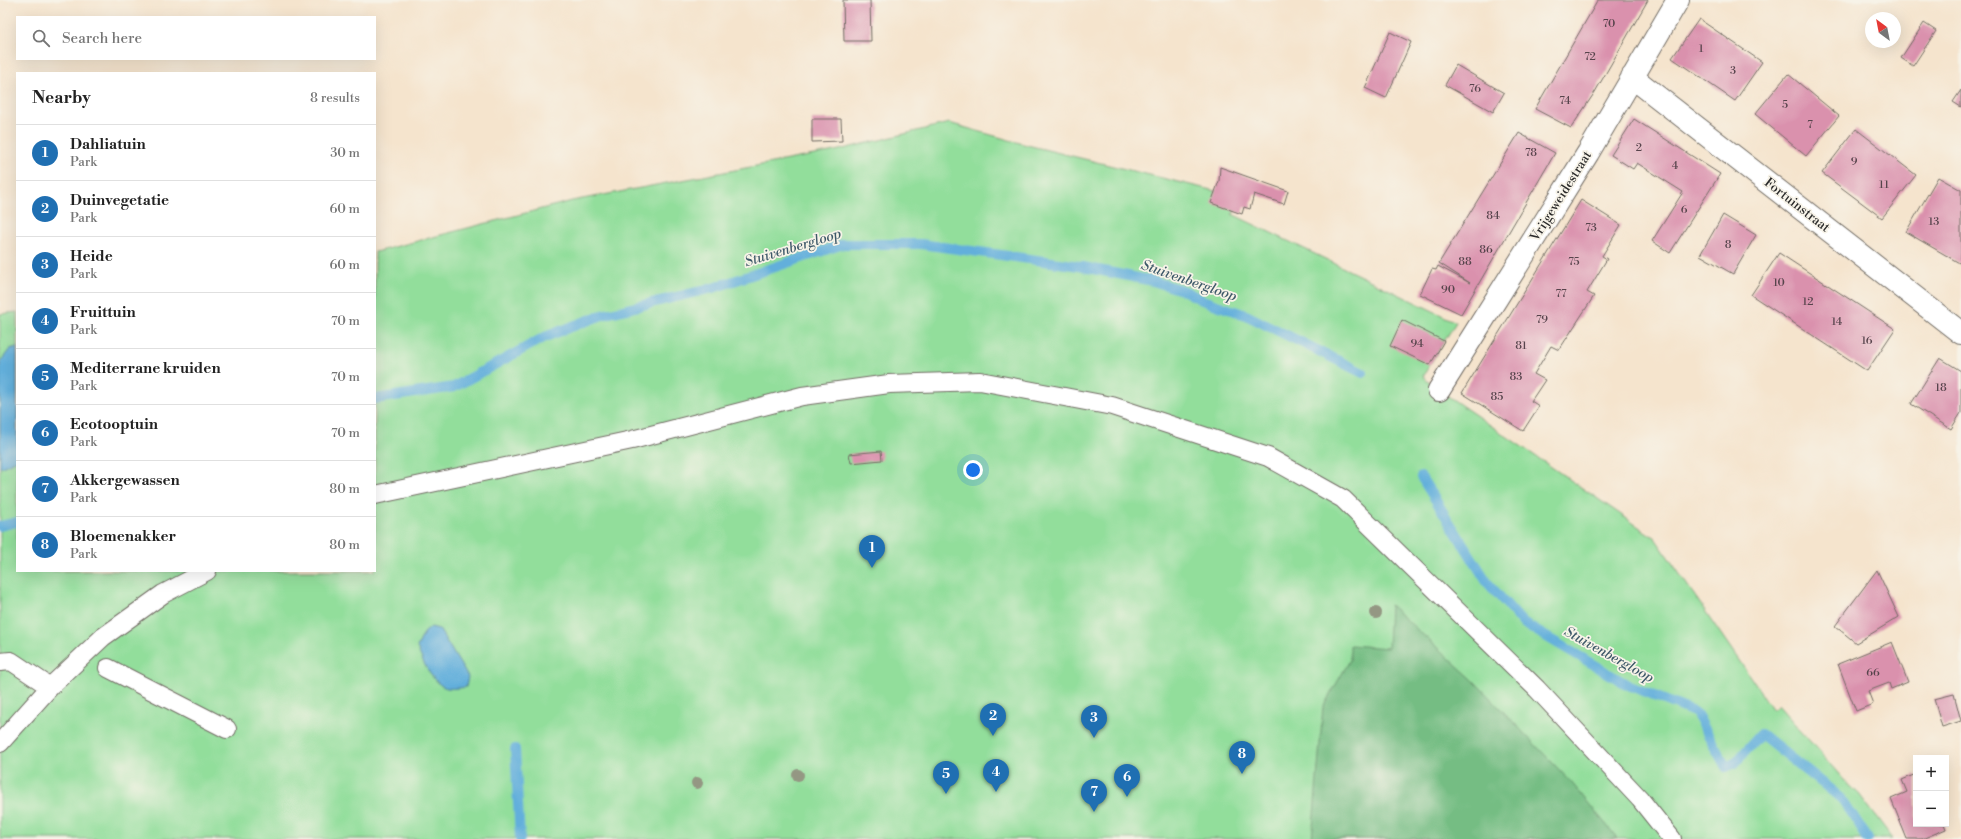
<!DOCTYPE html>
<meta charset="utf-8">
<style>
body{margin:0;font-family:"Libre Bodoni",serif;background:#f6f6f6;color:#222}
.controls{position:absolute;right:12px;bottom:12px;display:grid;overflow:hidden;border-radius:0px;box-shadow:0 4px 16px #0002}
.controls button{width:36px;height:36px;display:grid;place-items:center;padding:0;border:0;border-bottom:1px solid #e0e0e0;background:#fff;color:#222;font:20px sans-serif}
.compass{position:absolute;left:1865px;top:12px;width:36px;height:36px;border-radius:50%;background:#fff;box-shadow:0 4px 16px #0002;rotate:328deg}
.you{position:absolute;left:973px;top:470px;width:14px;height:14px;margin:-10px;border:3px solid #fff;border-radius:50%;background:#1a73e8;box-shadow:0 0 0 6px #1a73e833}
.badge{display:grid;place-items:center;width:26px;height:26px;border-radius:50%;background:#1f6fb2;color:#fff;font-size:13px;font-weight:700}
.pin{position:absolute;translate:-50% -33px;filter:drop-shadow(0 1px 2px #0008)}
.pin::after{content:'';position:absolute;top:21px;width:14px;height:12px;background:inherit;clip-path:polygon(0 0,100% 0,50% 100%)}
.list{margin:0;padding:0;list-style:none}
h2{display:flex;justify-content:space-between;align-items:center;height:52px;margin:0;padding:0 16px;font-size:17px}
h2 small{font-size:13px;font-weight:400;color:#767676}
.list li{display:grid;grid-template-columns:26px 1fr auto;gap:12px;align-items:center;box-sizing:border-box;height:56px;padding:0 16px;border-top:1px solid #e0e0e0}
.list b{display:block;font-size:15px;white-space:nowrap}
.list p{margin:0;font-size:13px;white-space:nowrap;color:#767676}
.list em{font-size:13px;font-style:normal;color:#767676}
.icon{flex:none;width:22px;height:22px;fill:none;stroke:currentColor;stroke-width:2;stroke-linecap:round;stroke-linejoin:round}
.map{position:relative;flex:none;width:1961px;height:839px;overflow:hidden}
.search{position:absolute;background:#fff;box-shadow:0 4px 16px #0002;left:16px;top:16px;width:360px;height:44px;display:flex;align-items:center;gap:10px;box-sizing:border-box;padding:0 14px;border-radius:0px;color:#767676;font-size:15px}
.panel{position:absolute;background:#fff;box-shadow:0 4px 16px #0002;left:16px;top:72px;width:360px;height:500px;border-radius:0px}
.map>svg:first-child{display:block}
.green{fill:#92de9b;stroke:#5e8463}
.forest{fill:#75bd83;stroke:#507457}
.water{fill:#62afdb;stroke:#466d83}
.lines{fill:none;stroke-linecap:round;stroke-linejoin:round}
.stream{stroke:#62afdb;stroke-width:10}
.building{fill:#da91ad}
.service-casing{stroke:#726c64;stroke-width:20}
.minor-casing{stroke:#726c64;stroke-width:24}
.service{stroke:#fff;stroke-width:18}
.minor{stroke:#fff;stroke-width:22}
.tree{fill:#949783}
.labels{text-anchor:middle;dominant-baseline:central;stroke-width:3.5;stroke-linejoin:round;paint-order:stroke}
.number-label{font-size:11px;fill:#57444c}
.street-label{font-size:13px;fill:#2b2b2b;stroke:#f7f3e8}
.water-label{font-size:14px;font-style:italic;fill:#3e5969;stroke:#f7f3e8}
</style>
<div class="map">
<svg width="1961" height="839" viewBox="0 0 1961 839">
<rect width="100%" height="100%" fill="#f7f3e8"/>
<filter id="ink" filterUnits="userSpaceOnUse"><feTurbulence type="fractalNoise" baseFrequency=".025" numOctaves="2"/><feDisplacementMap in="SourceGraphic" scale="8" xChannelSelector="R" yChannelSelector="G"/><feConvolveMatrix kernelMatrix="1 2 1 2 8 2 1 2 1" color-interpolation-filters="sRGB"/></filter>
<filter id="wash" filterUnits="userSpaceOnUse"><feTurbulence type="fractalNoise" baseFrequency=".012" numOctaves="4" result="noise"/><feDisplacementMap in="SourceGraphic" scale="16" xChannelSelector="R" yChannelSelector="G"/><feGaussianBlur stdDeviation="0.9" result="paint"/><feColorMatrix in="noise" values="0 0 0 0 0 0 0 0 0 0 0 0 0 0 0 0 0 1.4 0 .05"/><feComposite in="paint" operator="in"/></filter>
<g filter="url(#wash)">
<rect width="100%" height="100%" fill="#f5e4cd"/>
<path class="green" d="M949 123 1027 145 1252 200 1232 214 1456 322 1423 376 1439 390 1655 538 1773 710 1778 705 1844 780 1859 794 1893 839H0V314L17 312V571H375V252L572 201 835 151Z"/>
<path class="forest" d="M1390 605 1472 679 1571 782 1618 839H1312L1323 707 1350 660V645L1388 648Z"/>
<path class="water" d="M17 347V460L0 468V362L10 349Z
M431 627 439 629 468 677 466 687C460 688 453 689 447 688 433 685 421 659 417 647L424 633Z"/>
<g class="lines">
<path class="stream" d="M375 399 454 387 545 337 602 315 713 288 843 244H921L1073 265 1153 281 1185 291 1202 300 1246 315 1363 373
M1421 477 1487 582 1523 623 1628 685 1696 713 1726 767 1735 763 1761 734 1842 799 1868 839
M0 526 17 522
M515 749 520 839"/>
</g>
<g id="blocks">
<path class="building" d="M843 0H870L871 41H844Z
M1598 0H1648L1595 92 1571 128 1535 109Z
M1699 19 1762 62 1735 101 1672 58Z
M1924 23 1936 31 1913 66 1901 58Z
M1390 32 1411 42 1386 98 1365 88Z
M1456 65 1504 93 1493 112 1445 85Z
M1788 74 1839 116 1806 156 1755 114Z
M1961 90V107L1953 102Z
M812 119H841L842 141 812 142Z
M1634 119 1720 174 1670 253 1652 241 1683 192 1637 163 1633 169 1611 155Z
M1856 129 1916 175 1882 218 1822 173Z
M1519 133 1555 153 1461 314 1420 294 1432 269 1436 270 1438 266 1470 283 1439 263Z
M1220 167 1288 191 1284 204 1254 194 1250 209 1244 207 1242 214 1211 203 1219 181Z
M1938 177 1961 190V264L1906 232Z
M1581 200 1621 225 1602 256 1607 259 1587 292 1594 296 1559 350 1551 346 1534 374 1545 380 1531 401 1539 406 1523 431 1462 393Z
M1723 215 1756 235 1733 274 1700 255Z
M1779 253 1895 329 1867 371 1751 295Z
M1402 320 1444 341 1430 365 1390 346Z
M1940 358 1961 371V413L1951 429 1911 404Z
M881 451 882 460 851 463 849 454Z
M1877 570 1899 617 1856 643 1835 626Z
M1892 642 1908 682 1891 689 1889 683 1868 691 1873 704 1856 711 1838 664Z
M1954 694 1961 721 1942 727 1934 699Z
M1916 774V824H1944L1946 829 1922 839H1907L1891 799 1907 792 1902 780Z"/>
</g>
</g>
<g filter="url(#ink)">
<use href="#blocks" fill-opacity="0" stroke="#726c64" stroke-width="1"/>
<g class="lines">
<g class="service-casing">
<path id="service" d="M375 495 632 440 802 396 889 384 980 381 1112 406 1268 457 1343 499 1537 689 1640 799 1672 839
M0 662 11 661 50 687 103 637 163 594 207 571
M108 668 227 729
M0 743 50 687"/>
</g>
<g class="minor-casing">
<path id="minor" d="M1632 77 1961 333
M1439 390 1588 153 1678 0"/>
</g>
<use href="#service" class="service"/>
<use href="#minor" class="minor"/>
</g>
<g class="tree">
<circle cx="1376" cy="613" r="6"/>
<circle cx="798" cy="775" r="6"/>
<circle cx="697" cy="783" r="6"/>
</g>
</g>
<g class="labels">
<g class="number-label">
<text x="1609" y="24">70</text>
<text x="1701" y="49">1</text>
<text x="1590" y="57">72</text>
<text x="1733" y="71">3</text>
<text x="1475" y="89">76</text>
<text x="1565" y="101">74</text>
<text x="1785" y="105">5</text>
<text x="1810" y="125">7</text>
<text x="1639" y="148">2</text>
<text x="1531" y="153">78</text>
<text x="1854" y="162">9</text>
<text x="1675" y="166">4</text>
<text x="1884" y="185">11</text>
<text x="1684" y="210">6</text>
<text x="1493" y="216">84</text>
<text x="1934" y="222">13</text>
<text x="1591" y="228">73</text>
<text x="1728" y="245">8</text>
<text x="1486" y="250">86</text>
<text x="1465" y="262">88</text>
<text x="1574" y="262">75</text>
<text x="1779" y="283">10</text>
<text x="1448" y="290">90</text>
<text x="1561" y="294">77</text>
<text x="1808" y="302">12</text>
<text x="1542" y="320">79</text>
<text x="1837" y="322">14</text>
<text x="1867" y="341">16</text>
<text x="1417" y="344">94</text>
<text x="1521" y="346">81</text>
<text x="1516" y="377">83</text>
<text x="1941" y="388">18</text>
<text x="1497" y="397">85</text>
<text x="1873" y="673">66</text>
</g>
<g class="street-label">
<text transform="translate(1561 196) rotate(-58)">Vrijgeweidestraat</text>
<text transform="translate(1797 205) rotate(38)">Fortuinstraat</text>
</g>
<g class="water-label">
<text transform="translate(793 248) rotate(-17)">Stuivenbergloop</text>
<text transform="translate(1189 281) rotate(19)">Stuivenbergloop</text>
<text transform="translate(1609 655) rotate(29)">Stuivenbergloop</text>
</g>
</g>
</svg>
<div class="controls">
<button>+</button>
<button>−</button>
</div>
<svg class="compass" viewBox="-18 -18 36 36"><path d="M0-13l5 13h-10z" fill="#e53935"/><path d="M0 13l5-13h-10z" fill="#767676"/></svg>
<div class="you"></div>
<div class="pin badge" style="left:872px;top:568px">1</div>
<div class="pin badge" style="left:993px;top:736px">2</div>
<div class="pin badge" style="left:1094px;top:738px">3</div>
<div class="pin badge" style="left:996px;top:792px">4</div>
<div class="pin badge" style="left:946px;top:794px">5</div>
<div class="pin badge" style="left:1127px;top:797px">6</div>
<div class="pin badge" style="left:1094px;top:812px">7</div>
<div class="pin badge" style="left:1242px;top:774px">8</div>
<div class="search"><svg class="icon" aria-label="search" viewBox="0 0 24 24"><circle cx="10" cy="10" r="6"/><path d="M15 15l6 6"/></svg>Search here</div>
<section class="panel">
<h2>Nearby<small>8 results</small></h2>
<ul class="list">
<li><span class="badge">1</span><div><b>Dahliatuin</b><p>Park</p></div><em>30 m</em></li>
<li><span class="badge">2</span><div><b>Duinvegetatie</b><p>Park</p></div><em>60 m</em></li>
<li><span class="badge">3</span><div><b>Heide</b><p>Park</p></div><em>60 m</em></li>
<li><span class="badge">4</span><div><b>Fruittuin</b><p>Park</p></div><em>70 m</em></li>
<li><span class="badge">5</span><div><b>Mediterrane kruiden</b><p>Park</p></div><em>70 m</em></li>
<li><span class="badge">6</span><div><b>Ecotooptuin</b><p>Park</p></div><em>70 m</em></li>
<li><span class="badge">7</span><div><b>Akkergewassen</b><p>Park</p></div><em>80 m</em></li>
<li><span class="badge">8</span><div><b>Bloemenakker</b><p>Park</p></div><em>80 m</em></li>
</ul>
</section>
</div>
